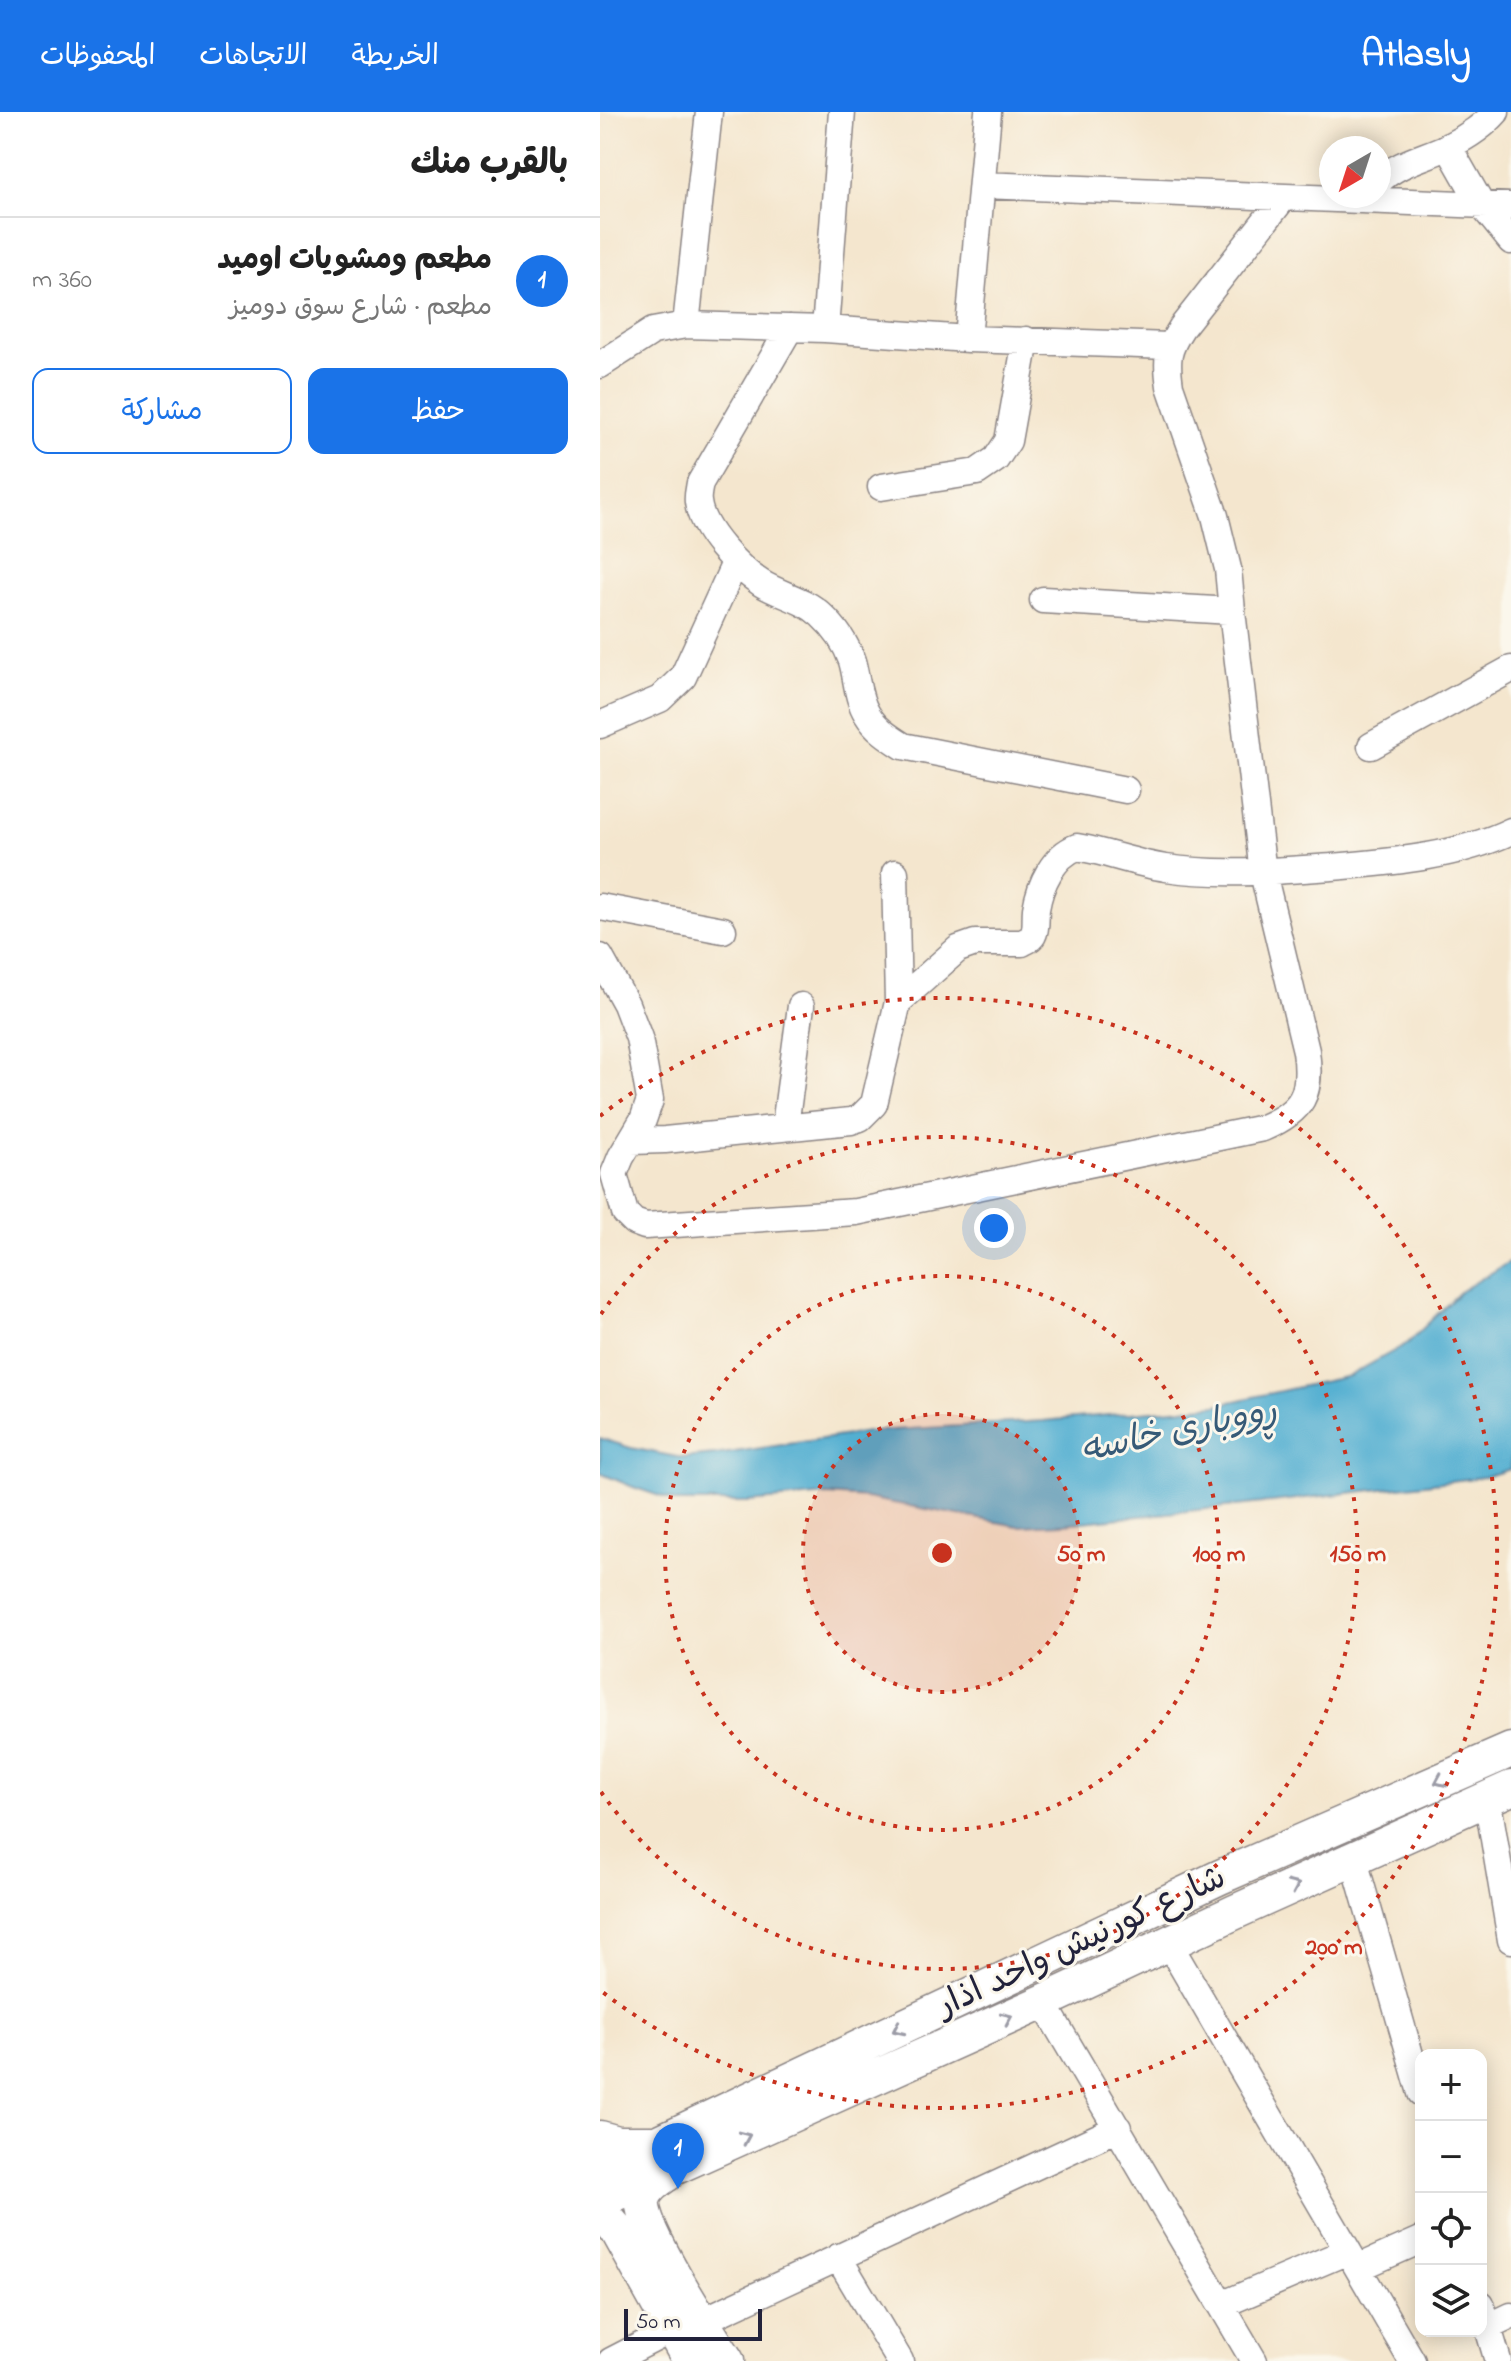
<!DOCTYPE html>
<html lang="ar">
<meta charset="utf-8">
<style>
body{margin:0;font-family:"Indie Flower","Playpen Sans Arabic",sans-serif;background:#f2f2f2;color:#222;direction:rtl}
.controls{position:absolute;right:24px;bottom:24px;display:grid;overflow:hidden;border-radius:16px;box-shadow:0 4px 20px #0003}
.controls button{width:72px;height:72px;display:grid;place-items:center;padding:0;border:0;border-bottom:2px solid #e0e0e0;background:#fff;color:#222;font:40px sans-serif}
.compass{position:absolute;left:719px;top:24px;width:72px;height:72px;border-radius:50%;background:#fff;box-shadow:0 4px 20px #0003;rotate:219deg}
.scale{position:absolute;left:24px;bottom:20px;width:138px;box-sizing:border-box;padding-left:8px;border:4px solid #22223b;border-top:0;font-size:22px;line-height:28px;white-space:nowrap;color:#22223b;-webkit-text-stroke:6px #fbf7ec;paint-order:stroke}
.you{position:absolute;left:394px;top:1116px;width:28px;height:28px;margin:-20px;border:6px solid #fff;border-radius:50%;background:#1a73e8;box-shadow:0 0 0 12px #1a73e833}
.badge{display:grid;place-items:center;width:52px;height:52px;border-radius:50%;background:#1a73e8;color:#fff;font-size:26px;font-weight:700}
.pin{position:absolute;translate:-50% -66px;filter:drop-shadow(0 2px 4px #0008)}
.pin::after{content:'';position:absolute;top:42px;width:28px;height:24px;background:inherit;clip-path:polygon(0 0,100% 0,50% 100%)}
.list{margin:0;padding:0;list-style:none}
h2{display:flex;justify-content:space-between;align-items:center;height:104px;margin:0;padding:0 32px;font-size:34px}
h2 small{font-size:26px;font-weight:400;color:#767676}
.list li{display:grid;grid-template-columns:52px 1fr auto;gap:24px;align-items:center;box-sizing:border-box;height:128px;padding:0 32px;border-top:2px solid #e0e0e0}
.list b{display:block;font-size:30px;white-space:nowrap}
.list p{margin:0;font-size:26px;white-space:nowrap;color:#767676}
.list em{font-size:26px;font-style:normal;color:#767676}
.actions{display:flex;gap:16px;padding:24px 32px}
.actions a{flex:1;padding:18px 0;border:2px solid #1a73e8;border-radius:16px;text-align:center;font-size:28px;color:#1a73e8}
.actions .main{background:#1a73e8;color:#fff}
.icon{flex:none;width:44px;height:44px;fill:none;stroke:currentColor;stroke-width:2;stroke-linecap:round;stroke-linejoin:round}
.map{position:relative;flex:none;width:911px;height:2249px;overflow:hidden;direction:ltr}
header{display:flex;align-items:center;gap:48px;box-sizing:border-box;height:112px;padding:0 40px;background:#1a73e8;color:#fff}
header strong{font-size:38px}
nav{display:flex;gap:44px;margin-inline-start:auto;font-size:28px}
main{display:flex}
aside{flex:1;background:#fff}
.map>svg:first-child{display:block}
.water{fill:#53afd1;stroke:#3a6886;stroke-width:2}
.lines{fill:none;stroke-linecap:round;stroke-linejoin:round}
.minor-casing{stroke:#8b8484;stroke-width:29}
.major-casing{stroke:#8b8484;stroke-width:37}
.minor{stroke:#fff;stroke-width:26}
.major{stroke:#fff;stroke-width:34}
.oneway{stroke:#9c9ca7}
.ring{fill:none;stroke:#c8321e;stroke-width:4;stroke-dasharray:4 8}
.labels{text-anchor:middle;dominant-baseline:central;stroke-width:6;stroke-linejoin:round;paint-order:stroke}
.street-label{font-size:34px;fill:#22223b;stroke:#fbf7ec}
.water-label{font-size:36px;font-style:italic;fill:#365a77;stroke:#fbf7ec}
.centre{fill:#c8321e;stroke:#fbf7ec;stroke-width:4}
.ring-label{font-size:24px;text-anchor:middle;font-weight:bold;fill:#c8321e;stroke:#fbf7ec;stroke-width:6;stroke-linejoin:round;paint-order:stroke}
</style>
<header>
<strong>Atlasly</strong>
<nav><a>الخريطة</a><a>الاتجاهات</a><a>المحفوظات</a></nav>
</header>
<main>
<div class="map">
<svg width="911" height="2249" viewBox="0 0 911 2249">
<rect width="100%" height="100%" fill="#fbf7ec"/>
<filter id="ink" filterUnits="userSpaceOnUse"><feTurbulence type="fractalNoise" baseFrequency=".0125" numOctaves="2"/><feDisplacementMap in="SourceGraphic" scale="16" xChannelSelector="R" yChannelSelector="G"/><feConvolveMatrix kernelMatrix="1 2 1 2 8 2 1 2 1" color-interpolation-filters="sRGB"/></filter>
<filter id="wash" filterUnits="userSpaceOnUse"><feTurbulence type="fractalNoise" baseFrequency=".006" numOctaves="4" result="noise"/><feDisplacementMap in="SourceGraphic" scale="32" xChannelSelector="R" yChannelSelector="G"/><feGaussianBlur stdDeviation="1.8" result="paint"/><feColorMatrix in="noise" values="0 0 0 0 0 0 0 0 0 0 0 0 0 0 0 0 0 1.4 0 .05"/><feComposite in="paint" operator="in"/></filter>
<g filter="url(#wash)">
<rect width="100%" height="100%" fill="#f4e6ce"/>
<path class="water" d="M911 1149V1357L884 1365 645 1393 463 1412 418 1414 266 1386 227 1383 148 1390H77L33 1375 0 1361V1326L31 1336 82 1346 115 1343 275 1319 443 1309 617 1293 749 1264 808 1231 861 1179Z"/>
</g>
<g filter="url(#ink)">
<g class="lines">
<g class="minor-casing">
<path id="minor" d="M848 34 881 92 911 129
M779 69C799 50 824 46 849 34 867 25 883 15 896 0
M382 73 911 94
M86 213 109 0
M190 216 100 371C99 377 97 384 98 390 101 418 138 456 161 471 180 483 204 487 221 503 234 515 246 531 252 549 257 566 257 586 267 602 276 617 289 625 303 634L526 678
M225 217 242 0
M368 227 388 0
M0 253 53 219 86 213 225 217 368 227 569 234
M281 375 377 360 396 347 408 329 426 228
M443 488 632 499
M0 613 60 587 83 565 135 451
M771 634 911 557
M0 795 123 818
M0 845 26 892 39 926 50 988 43 1008 21 1045 14 1062 25 1101 34 1110 45 1114 256 1100 663 1016C703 999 712 982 706 939L663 761 632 499 628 457 615 404 570 274C566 247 567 238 582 215L684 85
M298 890 358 837 375 831H422C427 828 430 828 433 823 437 816 435 805 436 797 440 773 453 744 477 735 507 740 536 752 566 756 621 764 677 759 732 755 790 750 857 745 911 719
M185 1014 201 894
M31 1029 65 1028 251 1009 260 1006 274 992 298 890 295 761
M885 1688 889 1697 911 1828
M754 1748 821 1981
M569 1832 812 2249
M443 1890 654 2249
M238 2145 300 2249
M758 2156 821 2128
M881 2192 898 2249
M621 2193 748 2139
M102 2209 518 2016
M888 2215 911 2204
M11 2249 71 2218"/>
</g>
<g class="major-casing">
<path id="major" d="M0 2026 18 2031H52
M0 2058 620 1765 911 1638
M67 2062C57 2069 45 2076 43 2089 38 2113 110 2223 127 2249
M0 2089 443 1890 635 1800 911 1676
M0 2102 5 2104 17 2118 90 2249"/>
</g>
<use href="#minor" class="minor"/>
<use href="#major" class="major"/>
</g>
<defs><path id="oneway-chevron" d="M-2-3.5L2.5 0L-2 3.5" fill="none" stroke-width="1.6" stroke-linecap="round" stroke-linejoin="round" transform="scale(2)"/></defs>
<g class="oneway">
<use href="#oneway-chevron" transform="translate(840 1669) rotate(156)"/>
<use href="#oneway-chevron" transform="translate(694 1774) rotate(-24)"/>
<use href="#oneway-chevron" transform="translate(407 1906) rotate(-24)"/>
<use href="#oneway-chevron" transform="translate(298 1917) rotate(155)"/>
<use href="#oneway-chevron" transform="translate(145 2025) rotate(-24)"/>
</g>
</g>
<circle cx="342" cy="1441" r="139" fill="#c8321e" fill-opacity=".12"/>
<g class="ring">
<circle cx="342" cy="1441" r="139"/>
<circle cx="342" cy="1441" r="277"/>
<path d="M1 1202A416 416 0 1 1 1 1680"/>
<path d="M0 1004A555 555 0 1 1 0 1878"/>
</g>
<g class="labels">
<g class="street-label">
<text transform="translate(482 1831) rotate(-25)">شارع كورنيش واحد اذار</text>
</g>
<g class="water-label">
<text transform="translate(579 1320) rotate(-12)">ڕووباری خاسە</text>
</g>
</g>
<circle cx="342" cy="1441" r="12" class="centre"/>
<g class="ring-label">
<text x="481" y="1449">50 m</text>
<text x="619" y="1449">100 m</text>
<text x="758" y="1449">150 m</text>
<text x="734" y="1842">200 m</text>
</g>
</svg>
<div class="controls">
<button>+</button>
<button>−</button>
<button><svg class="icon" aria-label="locate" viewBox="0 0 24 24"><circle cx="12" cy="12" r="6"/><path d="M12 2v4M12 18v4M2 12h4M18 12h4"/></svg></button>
<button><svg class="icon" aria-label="layers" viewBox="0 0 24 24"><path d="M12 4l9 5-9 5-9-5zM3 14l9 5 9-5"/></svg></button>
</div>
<svg class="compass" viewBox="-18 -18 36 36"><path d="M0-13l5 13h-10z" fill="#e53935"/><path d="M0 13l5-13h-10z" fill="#767676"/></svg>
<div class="scale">50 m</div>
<div class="you"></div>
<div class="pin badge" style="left:78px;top:2077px">1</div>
</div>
<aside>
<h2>بالقرب منك<small></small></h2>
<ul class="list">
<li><span class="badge">1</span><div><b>مطعم ومشويات اوميد</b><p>مطعم · شارع سوق دوميز</p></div><em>360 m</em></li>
</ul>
<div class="actions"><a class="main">حفظ</a><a>مشاركة</a></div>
</aside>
</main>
